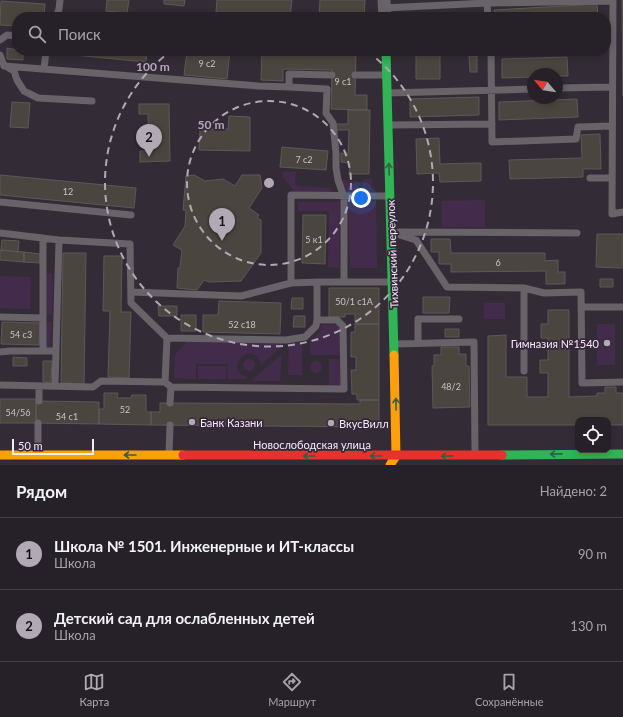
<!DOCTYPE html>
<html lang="ru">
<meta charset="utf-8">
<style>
body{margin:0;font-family:Lato,sans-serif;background:#2e2930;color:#f1f3f6}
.controls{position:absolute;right:12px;bottom:12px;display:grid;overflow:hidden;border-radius:8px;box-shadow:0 2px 6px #0003}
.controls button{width:36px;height:36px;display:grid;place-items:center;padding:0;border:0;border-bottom:1px solid #423e45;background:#262128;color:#f1f3f6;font:20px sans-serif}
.compass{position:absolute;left:527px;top:68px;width:36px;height:36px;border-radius:50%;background:#262128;box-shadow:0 2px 6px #0003;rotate:299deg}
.scale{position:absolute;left:12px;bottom:10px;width:82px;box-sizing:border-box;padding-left:4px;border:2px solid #f5ecf8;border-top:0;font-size:11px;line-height:14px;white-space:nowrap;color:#f5ecf8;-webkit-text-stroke:3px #35283a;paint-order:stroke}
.you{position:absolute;left:361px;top:198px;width:14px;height:14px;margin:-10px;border:3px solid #fff;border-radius:50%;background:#1a73e8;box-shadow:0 0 0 6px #1a73e833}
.badge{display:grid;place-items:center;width:26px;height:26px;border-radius:50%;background:#b1a9b4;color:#111;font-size:13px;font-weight:700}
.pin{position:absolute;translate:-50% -33px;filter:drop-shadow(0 1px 2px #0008)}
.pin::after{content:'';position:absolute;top:21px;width:14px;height:12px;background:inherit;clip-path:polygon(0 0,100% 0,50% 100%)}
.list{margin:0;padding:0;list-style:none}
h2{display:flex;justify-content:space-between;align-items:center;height:52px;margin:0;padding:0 16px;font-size:17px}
h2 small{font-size:13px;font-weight:400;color:#a4a3a8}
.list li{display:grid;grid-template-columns:26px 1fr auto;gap:12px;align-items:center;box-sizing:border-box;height:72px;padding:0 16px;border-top:1px solid #423e45}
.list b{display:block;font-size:15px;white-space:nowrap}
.list p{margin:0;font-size:13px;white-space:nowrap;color:#a4a3a8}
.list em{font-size:13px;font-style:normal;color:#a4a3a8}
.icon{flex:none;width:22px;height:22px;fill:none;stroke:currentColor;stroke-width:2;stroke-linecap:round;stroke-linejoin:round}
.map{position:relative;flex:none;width:623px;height:465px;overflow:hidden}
.search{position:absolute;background:#262128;box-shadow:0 2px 6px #0003;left:12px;right:12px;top:12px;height:44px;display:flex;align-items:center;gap:10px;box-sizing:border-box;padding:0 14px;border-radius:16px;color:#a4a3a8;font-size:15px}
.sheet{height:196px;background:#262128}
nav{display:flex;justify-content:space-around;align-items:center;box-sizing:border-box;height:56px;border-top:1px solid #423e45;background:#262128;font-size:11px;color:#a4a3a8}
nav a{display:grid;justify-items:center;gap:2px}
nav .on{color:#b1a9b4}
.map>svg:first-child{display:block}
.green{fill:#432c4b}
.building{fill:#4b453f;stroke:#5d5858}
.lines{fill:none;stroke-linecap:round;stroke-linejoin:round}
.lane{stroke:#676369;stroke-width:7}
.street{stroke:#676369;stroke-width:13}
.fast{stroke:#30b455;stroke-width:9}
.slow{stroke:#ff9f0a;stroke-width:9}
.jam{stroke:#e5322d;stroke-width:9}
.oneway{stroke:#336045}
.ring{fill:none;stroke:#b1a9b4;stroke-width:2;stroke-dasharray:7 5}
.poi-dot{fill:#b1a9b4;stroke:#35283a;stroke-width:1.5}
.labels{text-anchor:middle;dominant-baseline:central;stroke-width:3.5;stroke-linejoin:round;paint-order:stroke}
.number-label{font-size:9px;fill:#cac2ca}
.street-label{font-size:11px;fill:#f5ecf8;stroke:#35283a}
.poi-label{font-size:11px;fill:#f5ecf8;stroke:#35283a;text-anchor:start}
.centre{fill:#b1a9b4;stroke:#35283a;stroke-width:2}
.ring-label{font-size:12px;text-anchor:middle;font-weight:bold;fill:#b1a9b4;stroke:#35283a;stroke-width:3.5;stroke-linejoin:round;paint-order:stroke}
</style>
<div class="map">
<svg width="623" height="465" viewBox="0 0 623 465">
<rect width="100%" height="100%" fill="#332c36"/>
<path class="green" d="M283 171 296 172 295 184 298 186 331 188V194L294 191 283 177Z
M363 179H372L371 193H363Z
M341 180 359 181 358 193H346Z
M485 200V227H442L441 201Z
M348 201H376L377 268H350Z
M298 202H340L339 268 328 267 329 211H298Z
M50 273 53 275 52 315H47V274Z
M0 276 31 277 30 309 0 308Z
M484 303H505V319H484Z
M47 322H52L51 347H46Z
M597 324H615V365H597Z
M321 325H337L340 328V355H310V341L320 332Z
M186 342 282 343V346L261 365C256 337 219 368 247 377L245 379H228L227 364H196V379L174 378 175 355Z
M289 343H302V375H288Z
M282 354 280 381H251Z
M243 365a6 6 0 1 1 12 0a6 6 0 1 1-12 0Z
M329 359H340V387H329Z
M310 367a6 6 0 1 1 12 0a6 6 0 1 1-12 0Z
M198 366H226V379H198Z"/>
<path class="building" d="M107 0H129L127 13 106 11Z
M164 0H185L184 6 164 4Z
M217 0H292L290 17H256L216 12Z
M320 0H365L364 17H319Z
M622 0H623V96Z
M1 1 45 4 44 17H17V26L0 25Z
M597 4 598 17H494V10Z
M115 12 127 13V17H114Z
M467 13V17H437L436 14Z
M7 48 23 51V60L7 59Z
M54 51H147L146 62 53 53Z
M187 51H230L227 79 184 75Z
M260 51H362V52H356L355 95H367V110L331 109 332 70 283 69V81L261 80 262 52Z
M416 51H440V79H416Z
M469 56H477V72H470Z
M567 57 568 76H557V74H533V77L502 78V59Z
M479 97V115L410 117V99Z
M577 99 578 117 499 120V102Z
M12 102 30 103 28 128 10 127Z
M139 104H169L170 161 140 162V151H149L148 114H139Z
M348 110H370L369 174H349L350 163 341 162V153L348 154 349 130H336V124H348Z
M229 116 250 117V151L199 150 200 129H228Z
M600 134 601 169H583V177L510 179 509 160 582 158 581 135Z
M439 138 440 164 481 163V181L440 182 439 173 417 174 416 139Z
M282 147 328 151 326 170 280 167Z
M0 175 136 188 134 208 0 195Z
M194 175 205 181 223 179 235 186 242 175H260L262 188 249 208 259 215 257 218 261 220V253L241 281 209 282 204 280 197 290 177 288 178 268H180L182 250 173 245 185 226 186 210H183L186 176Z
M303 215H326L325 264 302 263Z
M597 234H623V268L596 267Z
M431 239H450L451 253H545V261L558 260V272H565V284H546V271L451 272V264H439V252H431Z
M2 240 19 241 18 252 1 250Z
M0 250 24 252V262L0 260Z
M24 252 40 254V263L24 262Z
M63 253H86L84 384 61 383Z
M104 256H122L121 312H131L129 378 108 377 110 311H103Z
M600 279H613V287H600Z
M329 288H379V324H355V314H345V317H329Z
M423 297H450L449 313H423Z
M292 298H303V309H291Z
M219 301 281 303 280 334 203 332V315H218Z
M158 306H177V316H159Z
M548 310H569V397L597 396V393H605V387H616V393H623V425H608V420H578V425H488V336L506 335V377H527V397H548V373H540V360H548V338H541V324H548Z
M181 315H196V331H181Z
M294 316H305V327H293Z
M2 322 40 323 39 345 1 344Z
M355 324H379V400H357V394H352L351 370H356V357H351V332H355Z
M445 329H459V337H445Z
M441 347H459V354H466V366H469L470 407 433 408 432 366H434V355H441Z
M13 357 27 358V366H13Z
M43 361H52L51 382H43Z
M104 393H118L117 398H131L132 395H146V412H151V425L99 424V409H104Z
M0 399H36V423H0Z
M360 400H379V427L151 425V412H160V403L360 404Z
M36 401 99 402V424L36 423Z"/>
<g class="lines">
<path class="lane" d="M613 0 612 214 623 212
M487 3 613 1
M384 8 487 3 488 17
M56 17 59 9 60 0
M0 40 7 35 17 36
M491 51 492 142 576 139 578 127 612 126
M0 55 4 66 258 86 289 87V74L332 75
M7 67 14 71 17 80 24 91 38 98 92 101
M44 69 46 51
M355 75H385
M289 87 327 89 326 113 333 123 336 153V168L338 180 344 197V282
M557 88 612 87
M387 93 533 89
M388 125 492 124
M590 178H612
M0 202 131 215
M399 232 577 233
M0 233 59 240
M393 233 416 240 447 287 524 288 544 293 581 292 582 383 623 382
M291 283V195L390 196
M524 288V371
M131 292 241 296 291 283 317 282
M581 307H623
M0 317 43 318
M418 343V319H459
M395 344 474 342 475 454
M43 351V238
M56 351 59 240 130 244 131 303 167 338
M0 352 10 351H56L55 386
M165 382 171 387 344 389 343 326 337 320H317
M0 385 93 387 101 381 165 382 167 338 286 340 305 337 316 326 317 320V282H392
M39 401V386
M170 403 171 387
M38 453V423
M169 455 170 425"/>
<path class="street" d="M384 0 385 17"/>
<path class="fast" d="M386 51 394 355
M502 455 623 454"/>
<path class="slow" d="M0 455H183
M390 465 396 456 394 355"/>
<path class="jam" d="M183 455H502"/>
</g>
<defs><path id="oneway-shaft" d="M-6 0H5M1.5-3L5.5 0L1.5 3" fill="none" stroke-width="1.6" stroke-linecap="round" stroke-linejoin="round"/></defs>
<g class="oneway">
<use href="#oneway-shaft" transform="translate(389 169) rotate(-92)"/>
<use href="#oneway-shaft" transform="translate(396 404) rotate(-91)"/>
<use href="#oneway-shaft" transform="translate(556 454) rotate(179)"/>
<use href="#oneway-shaft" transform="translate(130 455) rotate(-180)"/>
<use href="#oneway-shaft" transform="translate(309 456) rotate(-180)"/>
<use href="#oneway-shaft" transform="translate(376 456) rotate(-180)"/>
<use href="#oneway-shaft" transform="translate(447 456) rotate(179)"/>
</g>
<g class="ring">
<circle cx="269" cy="183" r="82"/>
<path d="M367 51A164 164 0 1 1 171 51"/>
</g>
<g class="poi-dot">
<circle cx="607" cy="343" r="4"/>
<circle cx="192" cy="422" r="4"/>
<circle cx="331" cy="423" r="4"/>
</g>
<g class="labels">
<g class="number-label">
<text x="207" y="63">9 с2</text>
<text x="343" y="81">9 с1</text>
<text x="304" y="159">7 с2</text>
<text x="68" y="191">12</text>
<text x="314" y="239">5 к1</text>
<text x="498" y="262">6</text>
<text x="354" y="301">50/1 с1А</text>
<text x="242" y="324">52 с18</text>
<text x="21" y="334">54 с3</text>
<text x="451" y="386">48/2</text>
<text x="125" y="409">52</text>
<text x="18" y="412">54/56</text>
<text x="67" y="416">54 с1</text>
</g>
<g class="street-label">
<text transform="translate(392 254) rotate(-92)">Тихвинский переулок</text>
<text x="312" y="444">Новослободская улица</text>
</g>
<g class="poi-label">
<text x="599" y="343" text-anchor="end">Гимназия №1540</text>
<text x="200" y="422">Банк Казани</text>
<text x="339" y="423">ВкусВилл</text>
</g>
</g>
<circle cx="269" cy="183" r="6" class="centre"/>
<g class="ring-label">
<text x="153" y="71">100 m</text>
<text x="211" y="129">50 m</text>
</g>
</svg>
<div class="controls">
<button><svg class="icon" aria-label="locate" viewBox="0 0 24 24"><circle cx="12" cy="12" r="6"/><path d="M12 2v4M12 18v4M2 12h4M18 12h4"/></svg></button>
</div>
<svg class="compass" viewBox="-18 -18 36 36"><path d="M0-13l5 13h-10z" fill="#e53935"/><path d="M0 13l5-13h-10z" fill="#a4a3a8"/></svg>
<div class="scale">50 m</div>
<div class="you"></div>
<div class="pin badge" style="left:222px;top:241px">1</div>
<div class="pin badge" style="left:149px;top:157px">2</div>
<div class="search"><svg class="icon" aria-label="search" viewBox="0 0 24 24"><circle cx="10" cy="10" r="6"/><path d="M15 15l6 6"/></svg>Поиск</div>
</div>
<section class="sheet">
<h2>Рядом<small>Найдено: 2</small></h2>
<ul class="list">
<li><span class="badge">1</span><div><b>Школа № 1501. Инженерные и ИТ-классы</b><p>Школа</p></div><em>90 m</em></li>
<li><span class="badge">2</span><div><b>Детский сад для ослабленных детей</b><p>Школа</p></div><em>130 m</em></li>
</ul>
</section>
<nav>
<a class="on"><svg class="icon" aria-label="map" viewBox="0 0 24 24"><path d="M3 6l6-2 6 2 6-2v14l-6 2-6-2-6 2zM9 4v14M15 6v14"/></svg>Карта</a>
<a><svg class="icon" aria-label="directions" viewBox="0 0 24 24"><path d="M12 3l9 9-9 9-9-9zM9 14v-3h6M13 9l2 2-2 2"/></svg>Маршрут</a>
<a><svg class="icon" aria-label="saved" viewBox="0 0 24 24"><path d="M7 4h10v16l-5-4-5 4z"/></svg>Сохранённые</a>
</nav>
